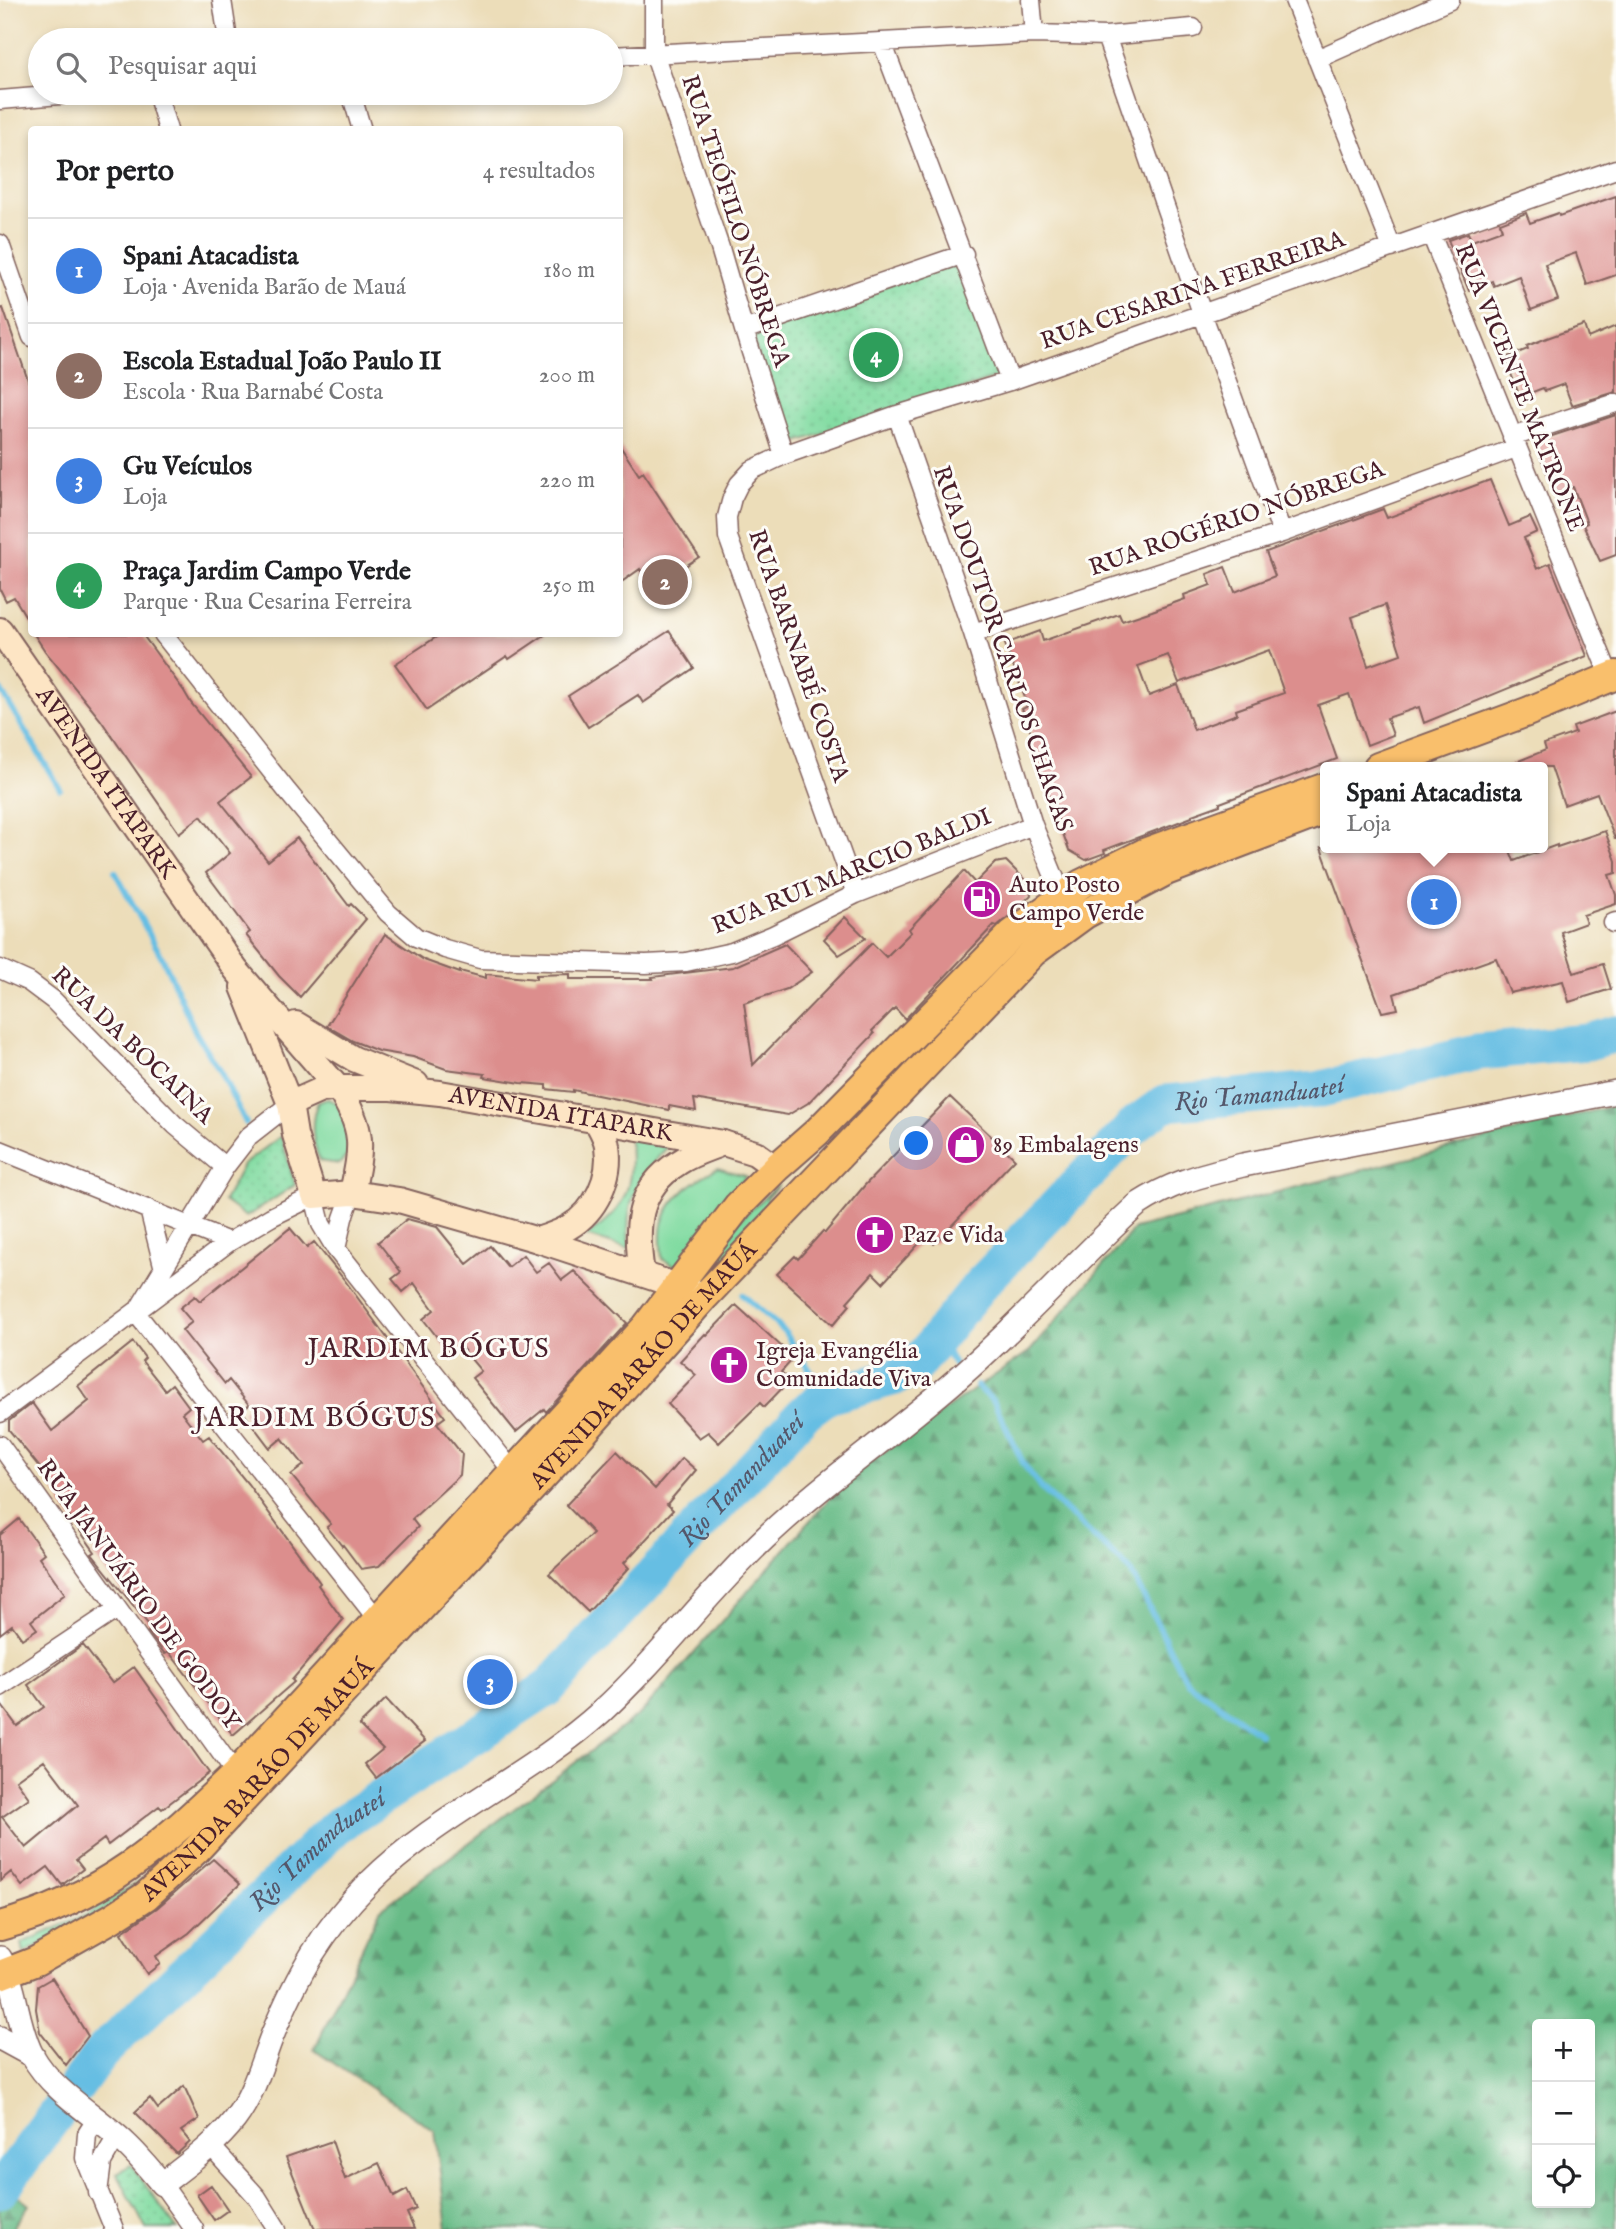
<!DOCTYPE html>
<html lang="pt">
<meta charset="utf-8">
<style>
body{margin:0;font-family:"IM FELL English",serif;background:#f2f2f2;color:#202124}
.controls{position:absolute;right:21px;bottom:21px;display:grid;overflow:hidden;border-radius:7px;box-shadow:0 4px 10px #0003}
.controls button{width:63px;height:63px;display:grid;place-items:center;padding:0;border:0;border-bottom:2px solid #e0e0e0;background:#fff;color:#202124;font:35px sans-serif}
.you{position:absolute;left:917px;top:1144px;width:24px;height:24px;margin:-18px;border:5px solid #fff;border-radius:50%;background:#1a73e8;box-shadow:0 0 0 10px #1a73e833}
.badge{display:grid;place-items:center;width:46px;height:46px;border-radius:50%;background:#b5179e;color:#fff;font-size:23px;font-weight:700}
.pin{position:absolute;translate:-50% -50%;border:4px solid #fff;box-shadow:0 2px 7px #0006}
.popup{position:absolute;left:1320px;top:762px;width:228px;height:91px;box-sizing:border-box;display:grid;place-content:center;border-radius:7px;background:#fff;filter:drop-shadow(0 2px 5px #0005);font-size:23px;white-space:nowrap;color:#757577}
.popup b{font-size:26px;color:#202124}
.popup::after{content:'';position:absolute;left:50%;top:100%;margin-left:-14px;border:14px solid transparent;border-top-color:#fff}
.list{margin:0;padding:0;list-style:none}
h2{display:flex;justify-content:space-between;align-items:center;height:91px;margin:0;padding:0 28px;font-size:30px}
h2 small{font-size:23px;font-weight:400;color:#757577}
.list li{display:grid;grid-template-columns:46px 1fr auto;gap:21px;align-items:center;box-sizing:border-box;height:105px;padding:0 28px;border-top:2px solid #e0e0e0}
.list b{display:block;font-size:26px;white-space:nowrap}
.list p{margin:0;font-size:23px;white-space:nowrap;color:#757577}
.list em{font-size:23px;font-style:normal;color:#757577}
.icon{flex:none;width:38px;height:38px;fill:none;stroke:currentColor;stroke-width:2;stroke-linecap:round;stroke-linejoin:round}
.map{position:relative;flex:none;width:1616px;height:2229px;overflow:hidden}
.search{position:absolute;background:#fff;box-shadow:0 4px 10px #0003;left:28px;top:28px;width:595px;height:77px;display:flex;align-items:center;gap:18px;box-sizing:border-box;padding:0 24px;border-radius:38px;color:#757577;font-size:26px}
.panel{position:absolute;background:#fff;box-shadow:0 4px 10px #0003;left:28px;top:126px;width:595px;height:511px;border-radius:7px}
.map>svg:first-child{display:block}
.grass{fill:#81dba1;stroke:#667d66;stroke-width:2}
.forest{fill:url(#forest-firs);stroke:#596d59;stroke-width:2;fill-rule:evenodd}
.park{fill:url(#park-dots);stroke:#667d66;stroke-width:2}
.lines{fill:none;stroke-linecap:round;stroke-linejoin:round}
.stream{stroke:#66bee3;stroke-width:6}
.river{stroke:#66bee3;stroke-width:37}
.building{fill:#dc8e8d;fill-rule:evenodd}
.minor-casing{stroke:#83625d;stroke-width:21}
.tertiary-casing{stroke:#83625d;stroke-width:26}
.secondary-casing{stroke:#83625d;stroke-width:28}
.primary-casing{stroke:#83625d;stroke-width:32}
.minor{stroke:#fff;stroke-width:18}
.tertiary{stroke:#fff;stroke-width:23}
.secondary{stroke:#fde5c4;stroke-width:24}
.primary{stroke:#f9bf6c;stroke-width:28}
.labels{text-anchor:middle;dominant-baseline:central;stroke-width:6;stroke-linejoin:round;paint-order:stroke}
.street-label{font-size:24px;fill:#4a1f2b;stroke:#fdfcf7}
.poi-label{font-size:24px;fill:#4a1f2b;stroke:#fdfcf7;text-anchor:start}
.water-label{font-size:26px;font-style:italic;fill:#54576b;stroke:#fdfcf7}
.quarter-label{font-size:28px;letter-spacing:2px;fill:#4a1f2b;stroke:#fdfcf7}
</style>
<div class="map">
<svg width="1616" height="2229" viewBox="0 0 1616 2229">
<defs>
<pattern id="forest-firs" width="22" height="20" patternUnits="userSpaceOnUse" patternTransform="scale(1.75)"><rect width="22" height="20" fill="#68bb87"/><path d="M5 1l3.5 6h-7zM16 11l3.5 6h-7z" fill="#58976f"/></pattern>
<pattern id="park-dots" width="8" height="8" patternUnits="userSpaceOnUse" patternTransform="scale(1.75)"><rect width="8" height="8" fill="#81dba1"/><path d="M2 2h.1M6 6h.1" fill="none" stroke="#71bc8b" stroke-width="1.8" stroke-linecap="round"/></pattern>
</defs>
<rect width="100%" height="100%" fill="#fdfcf7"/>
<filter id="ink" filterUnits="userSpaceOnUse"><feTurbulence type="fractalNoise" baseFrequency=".0143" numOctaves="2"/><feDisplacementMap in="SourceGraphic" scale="14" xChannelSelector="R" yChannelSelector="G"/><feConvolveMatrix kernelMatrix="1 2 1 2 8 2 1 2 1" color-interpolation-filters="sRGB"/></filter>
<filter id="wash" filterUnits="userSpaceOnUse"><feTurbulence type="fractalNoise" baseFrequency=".00686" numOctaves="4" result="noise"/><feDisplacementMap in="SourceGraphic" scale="28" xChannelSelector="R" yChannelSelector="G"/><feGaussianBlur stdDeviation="1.57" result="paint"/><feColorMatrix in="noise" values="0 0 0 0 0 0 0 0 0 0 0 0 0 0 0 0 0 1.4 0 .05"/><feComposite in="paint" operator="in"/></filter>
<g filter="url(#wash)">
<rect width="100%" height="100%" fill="#ecddb9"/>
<path class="grass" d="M328 1099 339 1104 353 1150 339 1164 320 1161C312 1142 310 1121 318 1102Z
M629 1132 673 1141C640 1176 622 1199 630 1249L586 1236C630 1209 635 1180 629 1132Z
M717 1168 746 1176 677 1267 662 1259C661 1247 659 1232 663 1221 671 1196 696 1180 717 1168Z
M779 1184 767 1198 769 1209 712 1284 699 1273 730 1228Z
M149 1875C129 1902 56 1936 24 1953L22 1943 86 1915Z"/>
<path class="forest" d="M1616 1105V2229H447L435 2131 314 2050 380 1910 641 1713 849 1476 1030 1351 1134 1229ZM1537 2024H1590V2203H1537Z
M10 2190 29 2205 12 2229H0V2203Z"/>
<path class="park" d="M960 260 1001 376 788 445 750 332Z
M281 1136 295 1185 246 1217 224 1201 243 1165Z
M131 2165 177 2229H146L117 2173Z"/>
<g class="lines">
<path class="stream" d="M0 689 60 789
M115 872 164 961 196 1033 222 1075 246 1123
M743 1295 784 1331 827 1396
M939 1336 954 1365
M977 1386 994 1402 1024 1465 1042 1489 1130 1570 1187 1682 1260 1734"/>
<path class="river" id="s1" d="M0 2190 101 2053 337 1826 548 1688 804 1413 827 1396 896 1377 915 1366 980 1285 1137 1123 1165 1103 1317 1090 1477 1052 1588 1042 1616 1034"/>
</g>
<g id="blocks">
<path class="building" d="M1616 196V275L1587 285 1576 253 1545 264 1558 300 1531 310 1519 276 1494 286 1492 281 1469 291 1448 240 1468 233 1472 241 1502 230 1500 223 1526 213 1530 223 1558 213 1559 216Z
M3 308 32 392V627L14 597 6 601 0 589V309Z
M1584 325 1588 338 1616 326V392L1572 405 1564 384 1545 391 1543 388 1520 397 1505 358 1528 349 1527 346 1547 338Z
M1616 415V555L1600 561 1583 525 1587 523 1573 487 1556 494 1534 442Z
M620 446 639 475 643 472 699 557 652 588 640 569 620 583Z
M1490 480 1509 526 1530 517 1537 532 1524 538 1537 569 1550 563 1587 656 1424 723 1419 707 1387 718 1393 735 1367 745 1349 694 1318 705 1337 759 1220 803V805L1192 815V817L1104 850 1105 853 1086 860 1069 850 1029 739 1033 737 1022 709 1028 706 1005 644 1040 631 1043 641 1119 614 1122 621 1152 611 1185 599 1184 595 1211 585 1207 574 1225 567 1235 592 1275 576 1266 552 1383 509 1387 518ZM1385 605 1401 654 1368 666 1352 617ZM1269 650 1284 693 1236 710 1237 714 1194 730 1178 685 1149 696 1138 666 1168 655 1179 683Z
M669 631 694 668 643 703 638 695 588 727 568 696Z
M34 634H142L184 691 191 703 251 777 220 801 268 861 297 838 349 906 351 904 366 919 300 997 279 976 246 935 250 932 206 873 230 853 201 816 179 833 100 719 45 651Z
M441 634H546L509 659 507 656 427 710 395 664Z
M1616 711V839H1615L1597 793 1564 805 1551 767 1506 766 1546 750 1544 744 1575 733 1573 727Z
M1605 831 1616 861V873L1609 875 1616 895V904L1583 915 1586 923 1561 932 1574 973 1603 964 1611 989 1569 1002 1563 981 1510 993 1496 958 1394 994 1398 1009 1382 1012 1321 848H1509L1514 861 1557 845V847Z
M1006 861 1029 884 1031 895 1013 913 997 926 994 925 905 1019 895 1008 872 1031 874 1034 808 1103 788 1115 694 1099 696 1111 669 1106V1110L573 1090V1092L546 1089V1085L521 1083 484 1077 485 1074 446 1069 413 1057 378 1051 353 1041 327 1026 385 934 424 960 460 973V971L486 978V974L536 979V975L570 974V979H653L652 977 733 967 785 944 812 972 787 989 744 1003 753 1065 872 943 886 957 911 932 909 929 964 871 975 883 995 863Z
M845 917 866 938 839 955 824 939Z
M950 1097 1015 1159 934 1244 925 1237 883 1283 873 1273 847 1302 850 1305 833 1325 777 1274 795 1256 798 1259 823 1231 825 1233 865 1185Z
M407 1219 437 1227 467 1264 490 1246 508 1267 523 1255 536 1272 549 1263 562 1280 574 1271 627 1323 546 1412 544 1409 516 1432 472 1378 481 1371 461 1347 451 1355 423 1319 434 1310 414 1283 403 1292 392 1279 401 1272 378 1242Z
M290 1228 307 1248 314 1242 346 1282 445 1417 437 1423 462 1454 460 1475 412 1519 418 1527 379 1566 361 1569 343 1545 342 1546 327 1527 331 1524 291 1475 304 1465 282 1438 270 1448 242 1411 249 1405 229 1380 225 1384 182 1330 192 1322 180 1308 195 1296 200 1301Z
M736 1305 794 1358 781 1372 790 1380 764 1407 760 1403 719 1443 708 1432 699 1438 668 1404 696 1375 680 1361 705 1334 707 1335Z
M133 1342 145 1358 142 1361 165 1390 172 1384 189 1407 182 1413 203 1440 209 1436 248 1484 320 1583 318 1585 343 1620 292 1680 294 1682 233 1735 169 1652 165 1654 154 1640 148 1632 152 1629 92 1554 95 1552 60 1503 62 1502 44 1477 46 1475 9 1430V1421L32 1403 52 1431 89 1401 78 1386Z
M617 1451 655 1489 682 1458 696 1470 667 1504 673 1510 624 1563 629 1568 588 1612 549 1574 593 1533 566 1505Z
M19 1519 44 1553 39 1557 65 1594 31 1621 37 1629 22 1639 12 1625 0 1634V1535Z
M83 1645 112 1683 134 1667 209 1773 162 1809 159 1806 108 1845 104 1839 76 1860 83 1869 62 1885 48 1867 22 1886 11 1872 0 1881V1703L17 1726 44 1707 28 1685ZM44 1760 78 1805 26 1848 2 1817 29 1798 16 1780Z
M386 1699 425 1741 376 1778 365 1764 383 1749 359 1725Z
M213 1859 240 1884 189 1933 156 1956 160 1964 147 1974 121 1933 157 1908Z
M52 1978 88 2036 66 2065 40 2032 36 2009 38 1986Z
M184 2086 199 2119 181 2131 190 2142 177 2154 135 2112 150 2098 158 2109Z
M332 2141 345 2179 379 2163 394 2197 407 2190 416 2209 407 2213 414 2229H315L286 2157Z
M211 2185 228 2210 214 2220 197 2195Z"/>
</g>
</g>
<g filter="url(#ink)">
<use href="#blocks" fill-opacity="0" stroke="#83625d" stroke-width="2"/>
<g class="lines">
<g class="minor-casing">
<path id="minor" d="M222 0 228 40
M654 0V53L720 248 744 330 784 455
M1031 0 1034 34
M1294 0 1392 248
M1106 36 1202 313 1282 533
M882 42 1010 381
M611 56 1034 34 1106 36 1193 28
M1317 59 1450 0
M157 93 168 130
M351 93 362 130
M0 100 84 93
M1431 234 1610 677
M0 244 32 337
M744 330 964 254
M897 415 973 633 1033 825 1063 898
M1512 437 1616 403
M973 633 1282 533 1516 448
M163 634 287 791 388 913 416 937 445 949 480 959 646 964 686 962 732 952 773 935 856 894 1033 825
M856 894 728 537 727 517 732 498 739 484 752 470 784 455 897 415 1010 381 1616 169
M1613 923 1616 922
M0 969 29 982 53 1000 175 1125 225 1167
M0 1150 229 1242
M149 1209 163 1265
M336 1249 343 1218 352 1193
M140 1307 225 1167 249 1136 290 1104
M136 1313 378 1620
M0 1413 229 1242 271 1217 314 1196 321 1224 336 1249 514 1473
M0 1445 236 1774
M0 1687 117 1609
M96 2120 87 2134 85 2158 114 2229
M211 2146 257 2197 277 2229
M162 2184 194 2229
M98 2193 102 2162 117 2136"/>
</g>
<g class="tertiary-casing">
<path id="tertiary" d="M0 1958C17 1987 16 2025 32 2055 53 2093 96 2115 126 2144 139 2156 151 2171 162 2184 188 2164 215 2145 235 2119 254 2094 261 2064 272 2036 297 1975 322 1930 369 1883 438 1814 529 1777 601 1712 660 1658 707 1593 765 1538 828 1478 900 1430 965 1372 1025 1319 1078 1259 1137 1205 1174 1181 1200 1176 1243 1165L1616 1092
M0 2038 33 2056"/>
</g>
<g class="secondary-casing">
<g id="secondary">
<path id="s2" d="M0 630 236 970 338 1088C365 1130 362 1146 352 1193"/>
<path d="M243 987 290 1104 295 1135 314 1196 352 1193 399 1200 538 1240 693 1291"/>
<path d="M296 1024 354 1059 416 1084"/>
<path id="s3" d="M290 1104 321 1090 338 1088H391L440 1093 723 1143 755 1153 776 1168"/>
<path d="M538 1240C548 1236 560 1233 569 1227 596 1211 612 1177 607 1146 606 1137 600 1128 596 1120"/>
<path d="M642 1273C635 1229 636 1189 678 1163 691 1154 708 1149 723 1143"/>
</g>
</g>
<g class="primary-casing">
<g id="primary">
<path d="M1378 767 1527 712 1616 675"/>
<path d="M0 1926C103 1898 161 1846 236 1774L646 1327 738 1206 776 1168 817 1132 1012 934 1081 884 1144 853 1326 787"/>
<path id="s4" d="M0 1975 36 1961 112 1918 146 1896 196 1850 570 1447 705 1296 1033 952 1085 914 1166 871 1326 810"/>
</g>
</g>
<use href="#minor" class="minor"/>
<use href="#tertiary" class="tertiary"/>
<use href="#secondary" class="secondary"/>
<use href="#primary" class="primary"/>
</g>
</g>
<defs>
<g id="fuel-disc" transform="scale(2.0125)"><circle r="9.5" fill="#b5179e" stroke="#fdfcf7"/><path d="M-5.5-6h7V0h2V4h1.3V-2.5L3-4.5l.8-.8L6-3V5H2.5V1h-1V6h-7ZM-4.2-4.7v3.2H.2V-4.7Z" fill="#fff"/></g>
<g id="shop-disc" transform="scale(2.0125)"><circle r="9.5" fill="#b5179e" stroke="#fdfcf7"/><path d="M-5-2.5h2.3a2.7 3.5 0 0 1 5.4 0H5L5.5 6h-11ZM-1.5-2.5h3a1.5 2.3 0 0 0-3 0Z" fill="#fff"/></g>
<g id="church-disc" transform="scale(2.0125)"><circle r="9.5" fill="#b5179e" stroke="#fdfcf7"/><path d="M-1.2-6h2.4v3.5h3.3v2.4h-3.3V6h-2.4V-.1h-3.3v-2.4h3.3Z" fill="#fff"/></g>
</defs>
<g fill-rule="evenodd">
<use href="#fuel-disc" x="982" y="899"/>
<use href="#shop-disc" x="966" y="1145"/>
<use href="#church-disc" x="875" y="1235"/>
<use href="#church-disc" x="729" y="1365"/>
</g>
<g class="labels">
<g class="street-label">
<text transform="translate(735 221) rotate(72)">RUA TEÓFILO NÓBREGA</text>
<text transform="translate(1193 291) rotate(-19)">RUA CESARINA FERREIRA</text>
<text transform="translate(1519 388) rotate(68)">RUA VICENTE MATRONE</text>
<text transform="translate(1237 519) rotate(-19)">RUA ROGÉRIO NÓBREGA</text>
<text transform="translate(1002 649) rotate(71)">RUA DOUTOR CARLOS CHAGAS</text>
<text transform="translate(798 656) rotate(71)">RUA BARNABÉ COSTA</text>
<text stroke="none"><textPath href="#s2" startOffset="186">AVENIDA ITAPARK</textPath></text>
<text transform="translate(852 872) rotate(-22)">RUA RUI MARCIO BALDI</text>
<text transform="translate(132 1046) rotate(44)">RUA DA BOCAINA</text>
<text stroke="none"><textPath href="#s3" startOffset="276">AVENIDA ITAPARK</textPath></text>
<text stroke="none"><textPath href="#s4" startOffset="894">AVENIDA BARÃO DE MAUÁ</textPath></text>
<text transform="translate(138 1595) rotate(54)">RUA JANUÁRIO DE GODOY</text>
<text stroke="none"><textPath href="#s4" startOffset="327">AVENIDA BARÃO DE MAUÁ</textPath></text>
</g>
<g class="poi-label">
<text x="1009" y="885">Auto Posto<tspan x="1009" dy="28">Campo Verde</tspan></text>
<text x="993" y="1145">89 Embalagens</text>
<text x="902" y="1235">Paz e Vida</text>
<text x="756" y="1351">Igreja Evangélia<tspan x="756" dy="28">Comunidade Viva</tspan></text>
</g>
<g class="water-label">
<text stroke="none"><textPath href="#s1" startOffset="1706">Rio Tamanduateí</textPath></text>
<text stroke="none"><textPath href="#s1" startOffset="1034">Rio Tamanduateí</textPath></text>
<text stroke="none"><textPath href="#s1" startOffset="467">Rio Tamanduateí</textPath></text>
</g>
<g class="quarter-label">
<text x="429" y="1349">JARDIM BÓGUS</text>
<text x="315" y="1418">JARDIM BÓGUS</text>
</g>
</g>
</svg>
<div class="controls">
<button>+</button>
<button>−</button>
<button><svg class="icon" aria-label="locate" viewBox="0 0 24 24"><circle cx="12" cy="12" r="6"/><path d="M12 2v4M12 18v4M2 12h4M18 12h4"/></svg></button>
</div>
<div class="you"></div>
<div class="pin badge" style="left:1434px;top:902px;background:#3f7fe0">1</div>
<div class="popup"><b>Spani Atacadista</b>Loja</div>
<div class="pin badge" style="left:665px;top:582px;background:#8d6e63">2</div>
<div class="pin badge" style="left:490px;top:1682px;background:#3f7fe0">3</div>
<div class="pin badge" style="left:876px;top:355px;background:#2e9e5b">4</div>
<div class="search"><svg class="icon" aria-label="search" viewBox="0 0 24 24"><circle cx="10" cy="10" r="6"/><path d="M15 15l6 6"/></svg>Pesquisar aqui</div>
<section class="panel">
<h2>Por perto<small>4 resultados</small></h2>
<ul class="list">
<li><span class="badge" style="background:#3f7fe0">1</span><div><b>Spani Atacadista</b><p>Loja · Avenida Barão de Mauá</p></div><em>180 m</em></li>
<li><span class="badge" style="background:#8d6e63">2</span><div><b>Escola Estadual João Paulo II</b><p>Escola · Rua Barnabé Costa</p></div><em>200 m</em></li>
<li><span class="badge" style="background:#3f7fe0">3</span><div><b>Gu Veículos</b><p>Loja</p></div><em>220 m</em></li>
<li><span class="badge" style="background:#2e9e5b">4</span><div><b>Praça Jardim Campo Verde</b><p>Parque · Rua Cesarina Ferreira</p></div><em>250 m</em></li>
</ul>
</section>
</div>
